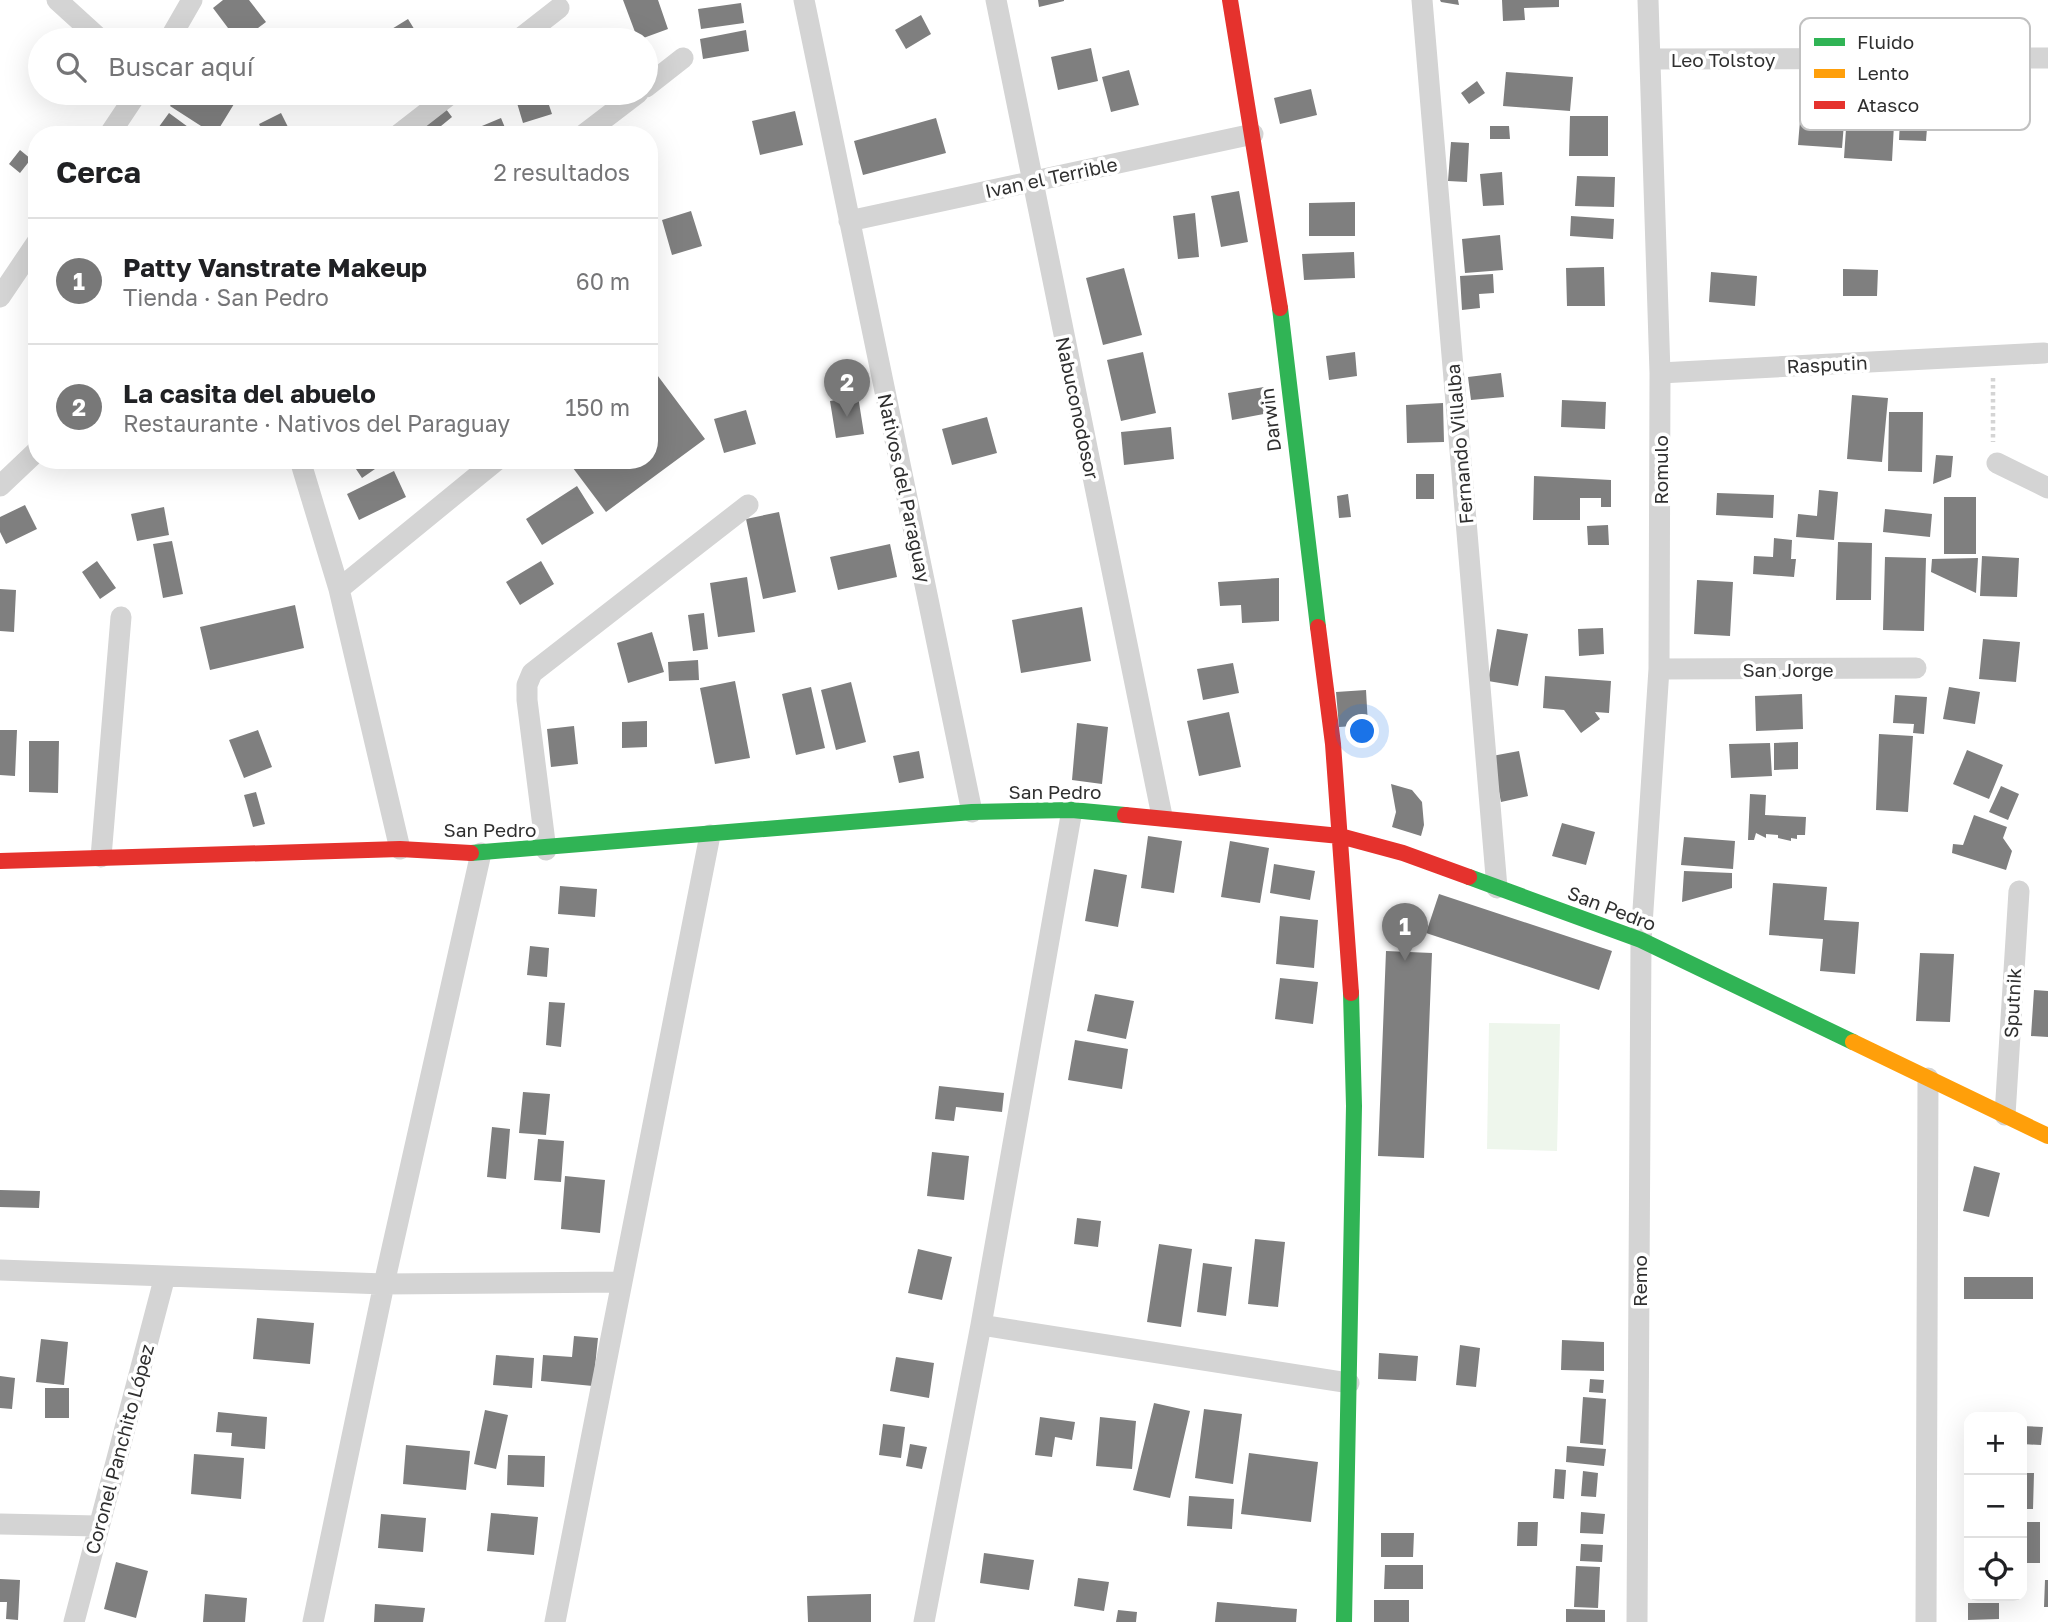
<!DOCTYPE html>
<html lang="es">
<meta charset="utf-8">
<style>
body{margin:0;font-family:"Golos Text",sans-serif;background:#f6f6f6;color:#202124}
.controls{position:absolute;right:21px;bottom:21px;display:grid;overflow:hidden;border-radius:14px;box-shadow:0 7px 28px #0002}
.controls button{width:63px;height:63px;display:grid;place-items:center;padding:0;border:0;border-bottom:2px solid #e0e0e0;background:#fff;color:#202124;font:35px sans-serif}
.you{position:absolute;left:1363px;top:732px;width:24px;height:24px;margin:-18px;border:5px solid #fff;border-radius:50%;background:#1a73e8;box-shadow:0 0 0 10px #1a73e833}
.badge{display:grid;place-items:center;width:46px;height:46px;border-radius:50%;background:#787878;color:#fff;font-size:23px;font-weight:700}
.pin{position:absolute;translate:-50% -58px;filter:drop-shadow(0 2px 4px #0008)}
.pin::after{content:'';position:absolute;top:37px;width:24px;height:21px;background:inherit;clip-path:polygon(0 0,100% 0,50% 100%)}
.list{margin:0;padding:0;list-style:none}
h2{display:flex;justify-content:space-between;align-items:center;height:91px;margin:0;padding:0 28px;font-size:30px}
h2 small{font-size:23px;font-weight:400;color:#757577}
.list li{display:grid;grid-template-columns:46px 1fr auto;gap:21px;align-items:center;box-sizing:border-box;height:126px;padding:0 28px;border-top:2px solid #e0e0e0}
.list b{display:block;font-size:26px;white-space:nowrap}
.list p{margin:0;font-size:23px;white-space:nowrap;color:#757577}
.list em{font-size:23px;font-style:normal;color:#757577}
.icon{flex:none;width:38px;height:38px;fill:none;stroke:currentColor;stroke-width:2;stroke-linecap:round;stroke-linejoin:round}
.map{position:relative;flex:none;width:2048px;height:1622px;overflow:hidden}
.search{position:absolute;background:#fff;box-shadow:0 7px 28px #0002;left:28px;top:28px;width:630px;height:77px;display:flex;align-items:center;gap:18px;box-sizing:border-box;padding:0 24px;border-radius:38px;color:#757577;font-size:26px}
.panel{position:absolute;background:#fff;box-shadow:0 7px 28px #0002;left:28px;top:126px;width:630px;height:343px;border-radius:28px}
.map>svg:first-child{display:block}
.green{fill:#eef6ec}
.building{fill:#7f7f7f}
.lines{fill:none;stroke-linecap:round;stroke-linejoin:round}
.path{stroke:#d4d4d4;stroke-width:4.5;stroke-dasharray:3.5 3.5;stroke-linecap:butt}
.street{stroke:#d4d4d4;stroke-width:21}
.fast{stroke:#30b455;stroke-width:16}
.slow{stroke:#ff9f0a;stroke-width:16}
.jam{stroke:#e5322d;stroke-width:16}
.labels{text-anchor:middle;dominant-baseline:central;stroke-width:7;stroke-linejoin:round;paint-order:stroke}
.street-label{font-size:19px;fill:#2f2f2f;stroke:#fff}
.key{fill:#fff;stroke:#c1c1c1;stroke-width:2}
.key-label{font-size:19px;fill:#2f2f2f}
</style>
<div class="map">
<svg width="2048" height="1622" viewBox="0 0 2048 1622">
<rect width="100%" height="100%" fill="#fff"/>
<path class="green" d="M1489 1023 1560 1024 1557 1151 1487 1149Z"/>
<path class="building" d="M223 0H249L266 22 242 40H237L213 8Z
M623 0H658L668 29 638 40Z
M1038 0H1064V1L1039 7Z
M1440 0H1458L1459 5 1441 2Z
M1502 0H1559V7L1524 8 1525 20 1503 21Z
M741 3 744 23 701 29 698 9Z
M921 15 931 34 906 49 895 30Z
M408 19 421 40H385L382 35Z
M217 29 226 40H201Z
M746 30 749 51 703 59 700 39Z
M1091 48 1098 81 1058 90 1051 57Z
M1129 70 1139 105 1111 112 1102 77Z
M1506 72 1573 77 1570 111 1503 106Z
M1477 81 1485 93 1469 104 1461 93Z
M1849 85 1896 88 1892 161 1844 158Z
M1311 89 1317 115 1280 124 1274 98Z
M178 93H217L234 104 215 135 170 106Z
M232 93H258L241 105Z
M514 93H545L552 114 523 123Z
M1802 95 1846 98 1842 148 1798 145Z
M1901 100 1929 102 1926 141 1899 140Z
M443 105 452 117 430 135H411Z
M795 111 803 145 760 155 752 121Z
M169 113 199 135H153Z
M281 113 292 135H264L259 124Z
M1570 116H1608V156H1569Z
M501 118 508 135H471L470 131Z
M936 118 946 153 863 175 854 141Z
M1490 126H1509L1510 139H1490Z
M1451 142 1469 143 1467 182 1448 181Z
M20 150 31 159 20 173 9 164Z
M1502 172 1504 205 1483 206 1480 174Z
M1577 176 1615 177 1614 207 1575 206Z
M1239 191 1248 242 1221 247 1211 196Z
M1355 202V236H1309V203Z
M691 211 702 246 672 255 662 220Z
M1195 213 1199 257 1178 259 1173 216Z
M1571 216 1614 219 1613 239 1570 236Z
M1500 235 1503 270 1465 273 1462 239Z
M1354 252 1355 278 1304 280 1302 254Z
M1604 267 1605 306H1567L1566 268Z
M1124 268 1142 335 1103 345 1086 278Z
M1843 269 1878 270 1877 296H1843Z
M1711 272 1757 276 1755 306 1709 302Z
M1493 274 1494 293 1479 294 1480 308 1462 310 1460 276Z
M1143 352 1156 413 1121 421 1107 360Z
M1355 352 1357 376 1329 380 1326 356Z
M649 364 705 439 606 512 567 460H649Z
M1501 373 1504 397 1471 400 1468 377Z
M1264 387 1269 413 1232 420 1228 393Z
M1852 395 1888 398 1882 462 1847 459Z
M858 396 864 434 836 438 830 401Z
M1562 400 1606 402 1605 429 1561 427Z
M1443 403 1444 442 1407 443 1406 405Z
M746 410 756 444 724 453 714 419Z
M1889 412H1923L1922 472 1888 471Z
M987 417 997 453 952 465 942 429Z
M1171 427 1174 459 1124 465 1121 432Z
M1936 455 1953 456 1951 477 1933 484Z
M350 460H388L362 478Z
M394 471 406 497 359 520 347 494Z
M1416 474H1434V499H1416Z
M1534 476 1611 480V507H1601V498H1580V520H1533Z
M577 486 594 513 542 545 526 519Z
M1819 490 1838 492 1834 540 1796 537 1798 514 1817 516Z
M1717 493 1774 495 1773 518 1716 515Z
M1348 494 1351 517 1339 518 1337 496Z
M1944 497H1976V554H1944Z
M25 505 37 529 6 544 0 532V517Z
M164 507 169 535 137 541 131 514Z
M1885 509 1932 514 1930 537 1883 532Z
M779 512 796 592 763 599 746 519Z
M1608 525 1609 545H1588L1587 526Z
M1774 538 1792 540 1791 559H1796L1794 577 1753 574 1754 556 1773 557Z
M172 541 183 594 163 598 153 544Z
M1838 542 1872 543 1871 600H1836Z
M890 544 897 577 838 590 830 557Z
M1982 556 2019 558 2017 597 1980 596Z
M1885 557 1926 558 1924 631 1883 630Z
M1978 558 1976 593 1931 572 1932 559Z
M97 561 116 588 100 599 82 572Z
M541 561 554 584 520 605 506 582Z
M747 577 755 632 718 637 710 583Z
M1279 578V621L1242 623 1241 605 1220 606 1218 582Z
M1697 580 1733 582 1730 636 1694 634Z
M0 589 16 590 14 632 0 631Z
M295 605 304 648 210 670 200 627Z
M1082 607 1091 661 1021 673 1012 620Z
M704 613 708 649 693 651 688 615Z
M1603 628 1604 654 1579 656 1578 629Z
M1497 629 1528 634 1518 686 1488 681Z
M652 632 664 672 628 683 617 643Z
M1983 639 2020 642 2016 682 1979 679Z
M698 660 699 680 669 681 668 662Z
M1233 663 1239 693 1203 700 1197 669Z
M1545 676 1611 681 1609 713 1595 712 1600 719 1581 733 1564 710 1543 708Z
M735 681 750 758 715 764 700 688Z
M851 682 866 742 836 750 821 690Z
M811 687 825 748 796 755 782 694Z
M1949 687 1980 692 1975 724 1943 719Z
M1366 690 1368 725 1339 727 1336 692Z
M1802 694 1803 729 1756 731 1755 696Z
M1895 695 1927 697 1924 734 1913 733 1914 724 1893 723Z
M1229 712 1241 767 1199 776 1187 721Z
M647 721V747L622 748V722Z
M1077 723 1108 727 1102 784 1072 780Z
M574 726 578 764 551 767 547 729Z
M0 730H17L15 776 0 775Z
M258 730 272 767 244 778 229 740Z
M1879 734 1913 736 1908 812 1876 810Z
M29 741H59L58 793 29 792Z
M1798 742V769L1774 770V743Z
M1770 743 1772 776 1731 778 1729 744Z
M1967 750 2003 765 1989 799 1953 784Z
M919 751 924 778 899 783 893 756Z
M1519 751 1528 796 1501 802 1492 756Z
M1391 784 1412 790 1422 802 1424 825 1421 836 1392 827 1396 812Z
M2001 786 2019 794 2008 820 1989 812Z
M256 792 265 824 253 827 244 795Z
M1750 794 1766 795 1765 815 1806 817 1805 835H1797V839L1791 838V841L1778 838V835L1766 834V838L1756 833 1754 840H1748Z
M1974 815 2007 827 2003 838 2012 851 2006 870 1952 853 1953 844 1963 845Z
M1562 823 1595 832 1586 865 1552 856Z
M1148 836 1182 841 1174 893 1141 888Z
M1684 837 1735 841 1733 869 1681 865Z
M1230 841 1269 848 1260 903 1221 897Z
M1274 864 1315 871 1310 900 1270 893Z
M1094 869 1127 875 1118 927 1085 921Z
M1684 871 1732 873V888L1682 902Z
M1773 883 1827 887 1824 920 1859 922 1855 974 1820 971 1823 939 1769 935Z
M560 886 597 889 595 917 558 914Z
M1439 894 1612 951 1599 990 1426 933Z
M1280 916 1318 920 1314 968 1276 964Z
M530 946 549 948 547 977 527 975Z
M1386 951 1432 953 1424 1158 1378 1156Z
M1920 953 1954 954 1950 1022 1916 1021Z
M1280 978 1318 982 1313 1024 1275 1019Z
M2034 990 2048 991V1037L2031 1036Z
M1095 994 1134 1001 1126 1039 1087 1031Z
M549 1002 565 1003 561 1047 546 1045Z
M1075 1040 1128 1049 1122 1089 1068 1080Z
M939 1086 1004 1093 1002 1112 956 1107 954 1121 935 1119Z
M523 1092 550 1094 546 1135 519 1133Z
M492 1127 510 1129 506 1179 487 1177Z
M538 1139 564 1141 561 1182 534 1180Z
M932 1152 969 1156 964 1200 927 1196Z
M1974 1166 2000 1173 1989 1217 1963 1211Z
M565 1176 605 1180 600 1233 561 1229Z
M0 1190 40 1191 39 1208 0 1207Z
M1077 1218 1101 1221 1098 1247 1074 1244Z
M1255 1239 1285 1242 1278 1307 1248 1304Z
M1159 1244 1192 1249 1181 1327 1147 1322Z
M918 1249 952 1257 942 1300 908 1293Z
M1203 1263 1232 1267 1226 1316 1197 1312Z
M1964 1277H2033V1299H1964Z
M257 1318 314 1323 310 1364 253 1359Z
M574 1336 598 1338 593 1386 541 1381 543 1355 572 1357Z
M41 1339 68 1342 64 1385 36 1382Z
M1562 1340 1604 1342V1371L1561 1370Z
M1460 1345 1480 1348 1476 1387 1456 1385Z
M1379 1353 1418 1356 1416 1381 1378 1379Z
M496 1355 534 1358 532 1388 493 1385Z
M896 1357 934 1363 929 1398 890 1391Z
M0 1376 15 1378 12 1409 0 1408Z
M1590 1379 1604 1380 1603 1393 1589 1392Z
M45 1388H69V1418H45Z
M1583 1397 1606 1399 1603 1445 1580 1443Z
M1154 1403 1190 1411 1170 1498 1133 1490Z
M1204 1409 1242 1414 1233 1484 1195 1478Z
M485 1410 508 1415 496 1469 474 1464Z
M218 1412 267 1417 265 1449 231 1446 232 1433 216 1432Z
M1040 1417 1075 1422 1072 1440 1055 1437 1052 1457 1035 1455Z
M1100 1417 1136 1421 1132 1469 1096 1466Z
M883 1424 905 1427 901 1458 879 1455Z
M2022 1426 2043 1427 2041 1445 2022 1444Z
M910 1444 927 1447 922 1469 906 1466Z
M406 1445 470 1451 466 1490 403 1484Z
M1567 1446 1606 1449 1604 1466 1566 1462Z
M1249 1453 1318 1462 1311 1522 1241 1514Z
M194 1454 244 1458 241 1499 191 1494Z
M508 1455 545 1456 544 1487 507 1485Z
M1555 1469 1566 1470 1564 1499 1553 1498Z
M1583 1471 1598 1473 1596 1497 1581 1496Z
M2022 1473H2034L2033 1509H2022Z
M1189 1496 1234 1499 1232 1529 1187 1526Z
M1581 1512 1605 1514 1603 1534 1580 1533Z
M491 1513 538 1517 534 1555 487 1551Z
M381 1514 426 1518 423 1552 378 1548Z
M1518 1522H1538L1537 1546H1517Z
M2022 1522H2040V1563H2022Z
M1381 1533H1414L1413 1557H1381Z
M1581 1544 1603 1545 1602 1562 1580 1561Z
M984 1553 1034 1560 1029 1590 980 1583Z
M116 1562 148 1571 136 1618 104 1609Z
M1385 1565H1423V1589H1384Z
M1576 1566 1600 1567 1598 1608 1574 1607Z
M1078 1578 1109 1582 1104 1611 1074 1606Z
M0 1579 20 1580 18 1620 6 1619 7 1602H0Z
M2045 1580H2048V1607H2044Z
M205 1594 247 1598 245 1622H203Z
M871 1594V1622H808L807 1596Z
M1374 1600H1409V1622H1374Z
M1217 1602 1297 1609 1296 1622H1215Z
M1968 1603H1999V1619L1968 1620Z
M375 1604 425 1608 423 1622H374Z
M1566 1609 1605 1610V1622H1566Z
M1118 1610 1137 1612 1136 1622H1116Z"/>
<g class="lines">
<path class="path" d="M1993 378V442"/>
<path class="street" d="M57 0 101 40
M804 0 972 812
M996 0 1162 816
M1422 0 1497 888
M169 40 192 0
M518 40 559 8
M1650 59 2048 58
M646 87 683 58
M109 135 137 93
M398 135 452 93
M583 135 638 93
M849 221 1253 134
M0 297 37 242
M1660 373 2044 353
M300 460 339 589 400 849
M1997 463 2048 488
M0 486 37 451
M339 589 497 460
M1659 669 1916 668
M546 850 527 700V685L532 673 748 505
M101 857 121 617
M2005 1115 2019 891
M0 1270 384 1284 622 1282
M981 1325 1349 1383
M0 1524 98 1526
M74 1622 165 1276
M313 1622 384 1284 481 853
M555 1622 710 835
M924 1622 981 1325 1072 810
M1637 1622 1641 940 1659 669 1660 373 1648 0
M1926 1622 1928 1078"/>
<path class="fast" d="M1280 308 1318 627
M471 853 972 812 1072 810 1125 815
M1469 877 1641 940 1853 1042
M1344 1622 1354 1106 1351 993"/>
<path class="slow" d="M1853 1042 2048 1136"/>
<path class="jam" d="M1230 0 1280 308
M1318 627 1333 744 1351 993
M1125 815 1340 836 1403 853 1469 877
M0 861 400 849 471 853"/>
</g>
<g class="labels">
<g class="street-label">
<text x="1723" y="59">Leo Tolstoy</text>
<text transform="translate(1051 177) rotate(-12)">Ivan el Terrible</text>
<text transform="translate(1827 364) rotate(-3)">Rasputin</text>
<text transform="translate(1078 408) rotate(78)">Nabuconodosor</text>
<text transform="translate(1270 420) rotate(-97)">Darwin</text>
<text transform="translate(1459 444) rotate(-95)">Fernando Villalba</text>
<text transform="translate(1660 470) rotate(-90)">Romulo</text>
<text transform="translate(905 488) rotate(78)">Nativos del Paraguay</text>
<text x="1788" y="669">San Jorge</text>
<text x="1055" y="791">San Pedro</text>
<text x="490" y="829">San Pedro</text>
<text transform="translate(1612 908) rotate(21)">San Pedro</text>
<text transform="translate(2012 1003) rotate(-87)">Sputnik</text>
<text transform="translate(1639 1281) rotate(-90)">Remo</text>
<text transform="translate(119 1449) rotate(-75)">Coronel Panchito López</text>
</g>
</g>
<rect x="1800" y="18" width="230" height="112" rx="10" class="key"/>
<rect x="1814" y="38" width="31" height="8" fill="#30b455"/>
<rect x="1814" y="69" width="31" height="9" fill="#ff9f0a"/>
<rect x="1814" y="101" width="31" height="8" fill="#e5322d"/>
<g class="key-label">
<text x="1857" y="49">Fluido</text>
<text x="1857" y="80">Lento</text>
<text x="1857" y="112">Atasco</text>
</g>
</svg>
<div class="controls">
<button>+</button>
<button>−</button>
<button><svg class="icon" aria-label="locate" viewBox="0 0 24 24"><circle cx="12" cy="12" r="6"/><path d="M12 2v4M12 18v4M2 12h4M18 12h4"/></svg></button>
</div>
<div class="you"></div>
<div class="pin badge" style="left:1405px;top:961px">1</div>
<div class="pin badge" style="left:847px;top:417px">2</div>
<div class="search"><svg class="icon" aria-label="search" viewBox="0 0 24 24"><circle cx="10" cy="10" r="6"/><path d="M15 15l6 6"/></svg>Buscar aquí</div>
<section class="panel">
<h2>Cerca<small>2 resultados</small></h2>
<ul class="list">
<li><span class="badge">1</span><div><b>Patty Vanstrate Makeup</b><p>Tienda · San Pedro</p></div><em>60 m</em></li>
<li><span class="badge">2</span><div><b>La casita del abuelo</b><p>Restaurante · Nativos del Paraguay</p></div><em>150 m</em></li>
</ul>
</section>
</div>
